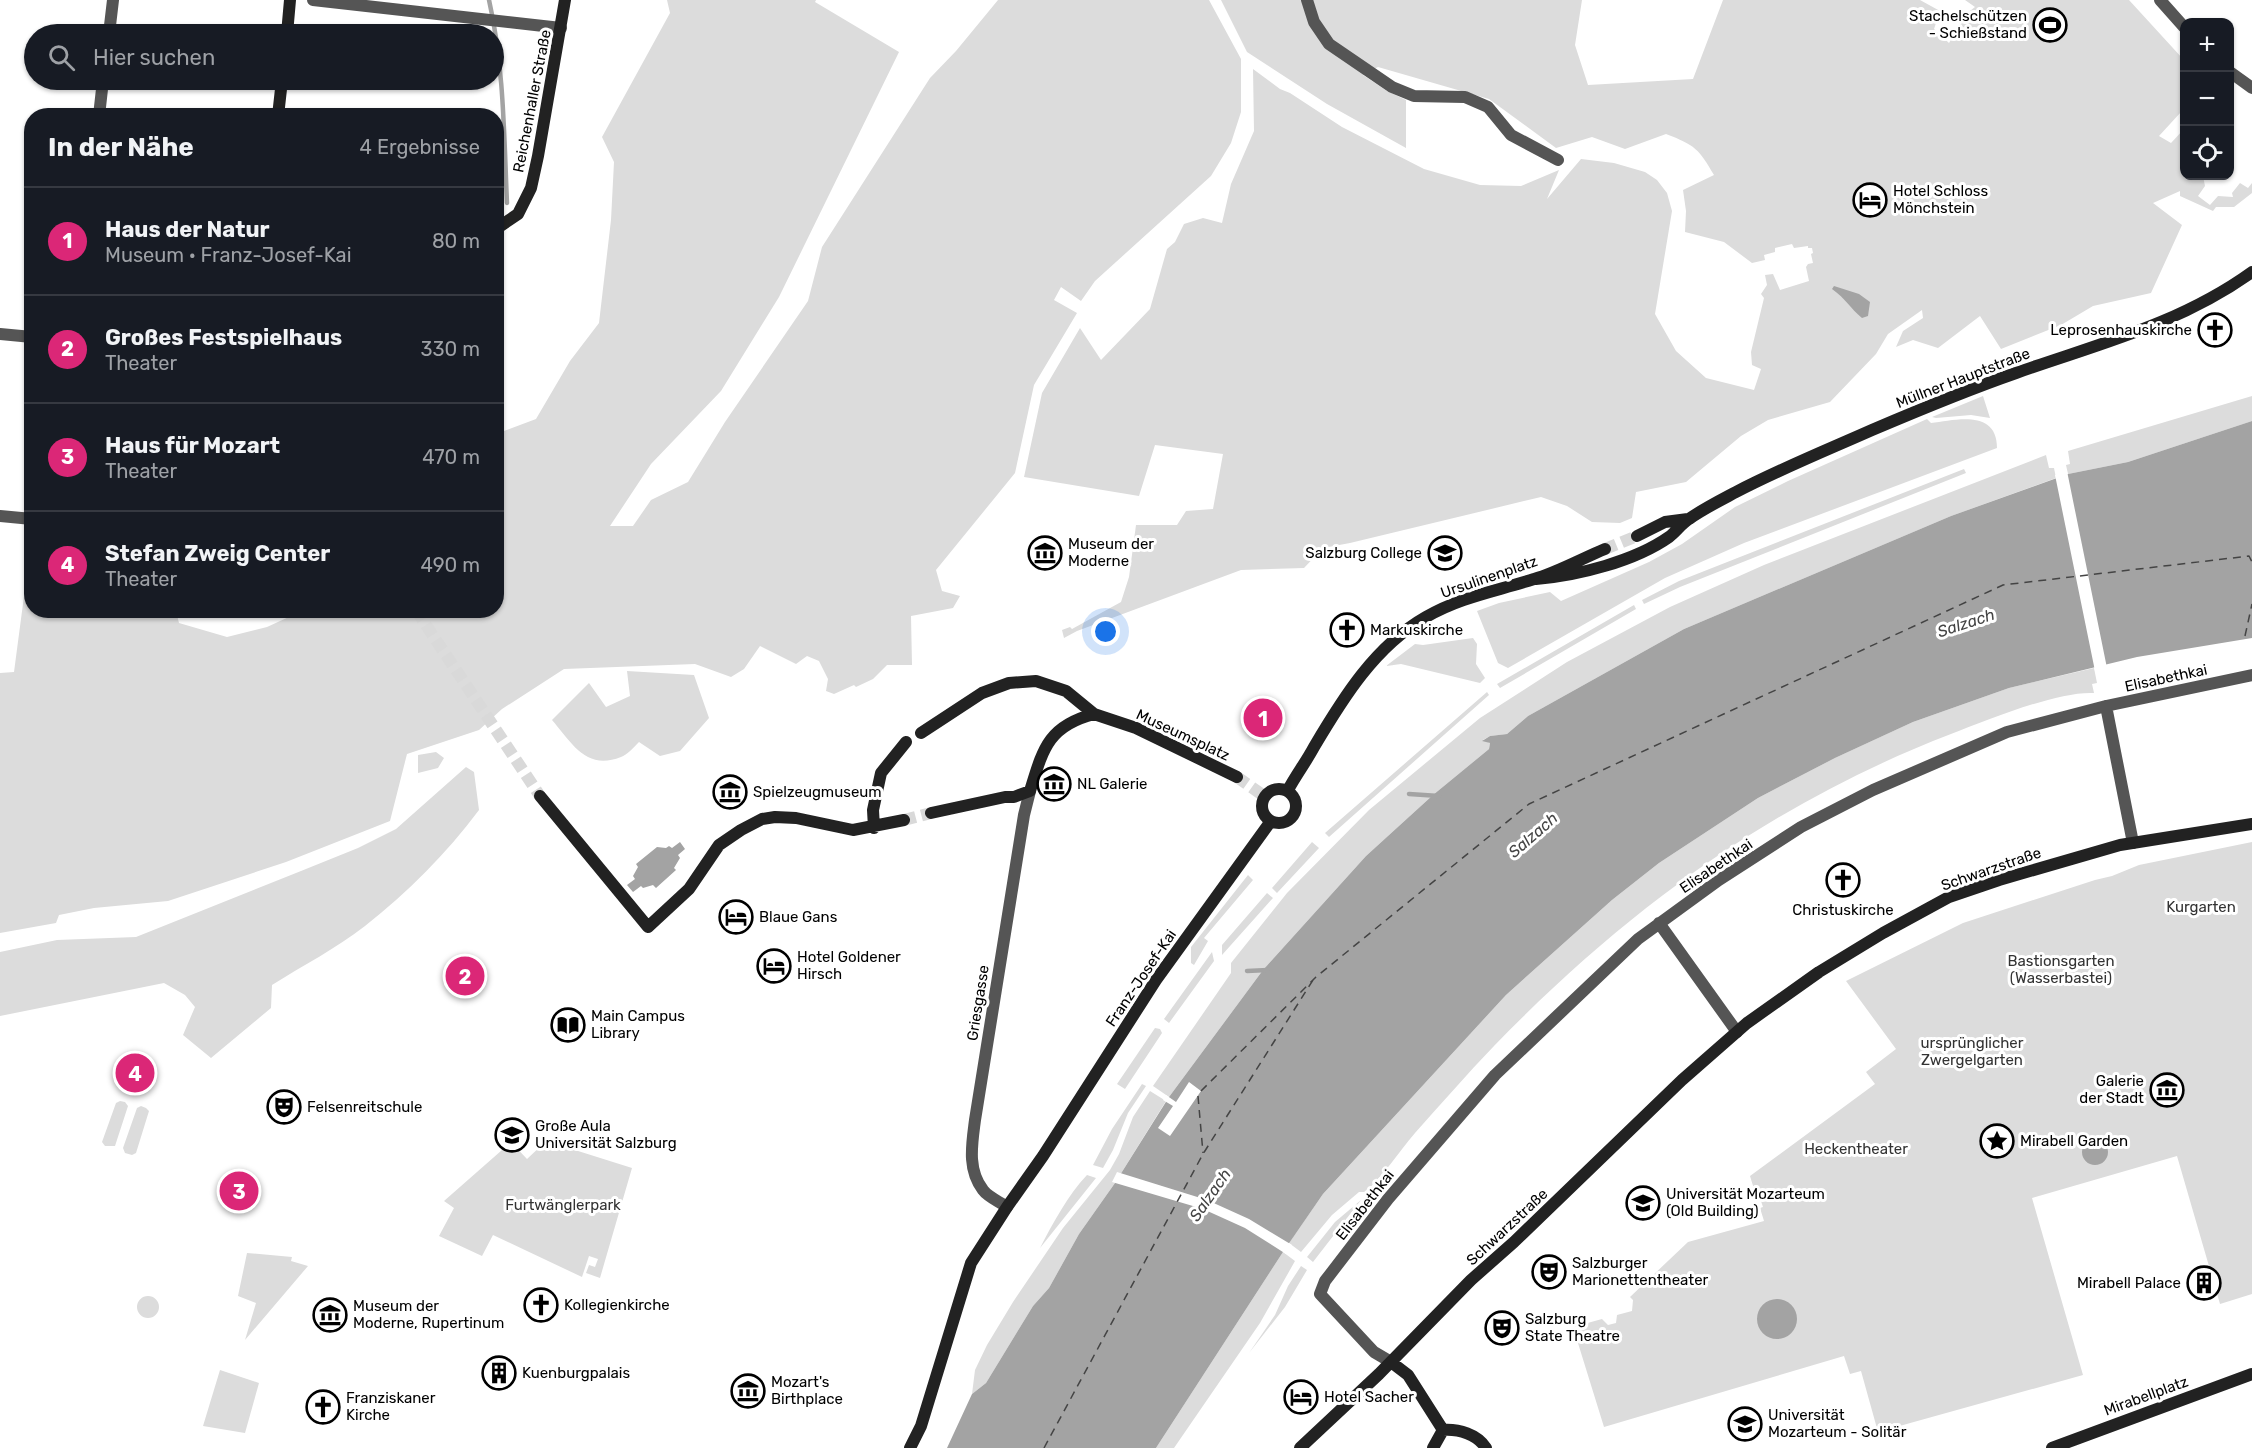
<!DOCTYPE html>
<html lang="de">
<meta charset="utf-8">
<style>
body{margin:0;font-family:Rubik,sans-serif;background:#20242c;color:#f1f3f6}
.controls{position:absolute;right:18px;top:18px;display:grid;overflow:hidden;border-radius:12px;box-shadow:0 2px 4px #0004}
.controls button{width:54px;height:54px;display:grid;place-items:center;padding:0;border:0;border-bottom:2px solid #363941;background:#171b24;color:#f1f3f6;font:30px sans-serif}
.you{position:absolute;left:1106px;top:632px;width:21px;height:21px;margin:-15px;border:4px solid #fff;border-radius:50%;background:#1a73e8;box-shadow:0 0 0 9px #1a73e833}
.badge{display:grid;place-items:center;width:39px;height:39px;border-radius:50%;background:#db2777;color:#fff;font-size:20px;font-weight:700}
.pin{position:absolute;translate:-50% -50%;border:3px solid #fff;box-shadow:0 2px 6px #0006}
.list{margin:0;padding:0;list-style:none}
h2{display:flex;justify-content:space-between;align-items:center;height:78px;margin:0;padding:0 24px;font-size:26px}
h2 small{font-size:20px;font-weight:400;color:#9ea1a6}
.list li{display:grid;grid-template-columns:39px 1fr auto;gap:18px;align-items:center;box-sizing:border-box;height:108px;padding:0 24px;border-top:2px solid #363941}
.list b{display:block;font-size:22px;white-space:nowrap}
.list p{margin:0;font-size:20px;white-space:nowrap;color:#9ea1a6}
.list em{font-size:20px;font-style:normal;color:#9ea1a6}
.icon{flex:none;width:33px;height:33px;fill:none;stroke:currentColor;stroke-width:2;stroke-linecap:round;stroke-linejoin:round}
.map{position:relative;flex:none;width:2252px;height:1448px;overflow:hidden}
.search{position:absolute;background:#171b24;box-shadow:0 2px 4px #0004;left:24px;top:24px;width:480px;height:66px;display:flex;align-items:center;gap:15px;box-sizing:border-box;padding:0 21px;border-radius:33px;color:#9ea1a6;font-size:22px}
.panel{position:absolute;background:#171b24;box-shadow:0 2px 4px #0004;left:24px;top:108px;width:480px;height:510px;border-radius:24px}
.map>svg:first-child{display:block}
.green{fill:#dcdcdc}
.water{fill:#a3a3a3}
.pier{fill:#fff}
.lines{fill:none;stroke-linecap:round;stroke-linejoin:round}
.stream{stroke:#a3a3a3;stroke-width:4.5}
.ferry{stroke:#444;stroke-width:1.5;stroke-dasharray:8 6;stroke-linecap:butt}
.secondary-tunnel{stroke:#d9d9d9;stroke-width:12;stroke-dasharray:12 6;stroke-linecap:butt}
.street{stroke:#555;stroke-width:12}
.secondary{stroke:#222;stroke-width:12}
.labels{text-anchor:middle;dominant-baseline:central;stroke-width:6;stroke-linejoin:round;paint-order:stroke}
.poi-label{font-size:15px;fill:#000;stroke:#fff;text-anchor:start}
.street-label{font-size:15px;fill:#000;stroke:#fff}
.park-label{font-size:15px;fill:#333;stroke:#fff}
.water-label{font-size:16px;font-style:italic;fill:#444;stroke:#fff}
</style>
<div class="map">
<svg width="2252" height="1448" viewBox="0 0 2252 1448">
<rect width="100%" height="100%" fill="#fff"/>
<path class="green" d="M667 0H816L815 2 899 52 779 297 721 391 651 464 610 526H633L651 500 688 482 725 422 808 301 822 247 930 78 956 51 998 0H1209L1241 59V112L1231 143 1211 176 1095 281 1081 301 1061 287 1054 300 1077 313 1034 385 1015 473 936 570 942 591 960 596 953 608 911 616 912 665H887L873 679 856 687 854 685 834 694 826 691 828 679 819 661 807 656 796 664 760 646 744 669 731 677 695 664 564 669 502 709 479 730 407 754 390 821 286 862 168 901 94 908 59 915 56 923 0 933V673L14 672 26 581H31L32 610 176 611 179 623 227 637 267 627 302 611 496 610 497 439 504 431 536 419 570 361 599 323 611 220 614 162 602 137 670 13Z
M1221 0H1582L1575 45 1588 85 1693 79 1723 0H1920L1940 11 1934 29 1949 43 1966 14 1975 7 1965 0H2129L2183 59 2184 64V104L2181 112 2159 136 2171 143 2184 129V176H2203L2205 186 2198 196 2210 205 2218 196 2233 197 2232 193 2240 183 2248 188 2252 183V193L2234 207H2216L2213 211 2180 196V191L2153 203 2182 225 2151 293 2093 306 2061 325 2001 349 1980 316 1938 348 1913 340 1896 347 1903 331 1923 318 1922 310 1888 334 1876 354 1830 402 1768 420 1741 436 1686 482 1636 492 1632 518 1620 523 1592 522 1567 506 1541 497 1350 543 1323 548 1304 568 1241 570 1077 631 1064 638 1062 630 1070 627 1072 629 1121 602 1129 577 1136 525H1177L1186 511 1213 509 1223 454 1155 445 1139 496 1024 477 1042 393 1080 328 1101 360 1150 309 1167 249 1175 242 1184 224 1203 218 1222 223 1231 184 1254 131 1253 69 1280 89 1290 93 1342 127 1424 169 1480 185 1521 186 1559 170 1547 199 1581 159 1614 163 1645 172 1657 180 1667 193 1672 211 1655 314 1676 351 1706 378 1754 390 1761 369 1752 365 1751 352 1764 298 1761 294 1767 285 1765 275 1773 274 1780 290 1809 281 1806 267 1808 264 1813 263 1811 254 1813 253 1812 248H1808V246L1794 248 1792 244 1775 248V252L1764 255 1765 260 1752 263 1724 242 1685 232 1686 211 1683 190 1714 175C1699 149 1695 145 1666 134L1625 149 1592 137 1556 148 1489 99 1378 67 1363 75 1387 91 1406 100V148L1327 104 1247 52Z
M1983 396 1990 418 1971 415 1936 418 1932 417Z
M2252 396V421L2128 462 2068 474 2066 465 2070 464 2068 451Z
M1927 419 1931 423C1956 420 1997 409 1997 448L1744 543 1665 578 1508 668 1498 663 1477 611 1499 603 1550 592 1561 601 1649 562 1682 544 1735 507 1788 481Z
M2046 455 2049 468H2054L2056 478 1951 516 1684 629 1528 716 1507 734 1490 736 1483 740 1490 743 1489 749 1433 795 1366 856 1263 970 1169 1097 1153 1086 1231 973V963L1287 893 1369 810 1480 718 1567 662 1670 607 1764 565Z
M1964 469 1966 473 1680 587 1644 604 1642 600 1679 581Z
M1634 605 1636 609 1500 688 1497 684Z
M1473 638 1477 644 1476 664 1485 678 1480 683 1401 664 1386 666 1415 644 1423 645Z
M2094 668 2097 683 2092 684 2094 693C2057 691 1988 720 1951 734 1772 803 1627 909 1494 1046 1467 1074 1441 1104 1415 1133 1398 1153 1384 1175 1365 1192H1359L1332 1215 1301 1252 1289 1243 1323 1194 1506 995 1612 900 1659 863 1758 798 1835 758 1913 722 2009 688Z
M627 671 694 675 709 718 680 751 660 756 639 742C634 747 627 755 621 757 586 771 572 743 552 720L589 683 606 707 630 696Z
M1487 692 1489 695 1329 837 1325 833Z
M436 752 444 758 438 768 418 773V755Z
M466 767 474 772 479 810C446 854 408 892 365 926 337 948 302 966 272 985L271 1008 211 1058 183 1035 195 1007 185 995 164 983 0 1016V952L57 940 136 937 301 871 358 848 396 829Z
M1312 842 1319 848 1277 893 1272 888Z
M2252 842V1294L2220 1304 2177 1156 2032 1198 2083 1375 1878 1432 1861 1371 1850 1374 1844 1356 1604 1427 1573 1327 1602 1319 1608 1325 1616 1323 1617 1315 1632 1311 1633 1300 1630 1297 1688 1242 1764 1221 1760 1208 1763 1207 1757 1189H1754L1750 1176 1875 1084 1866 1072 1896 1049 1846 981 1963 923 2095 880 2112 876 2139 865Z
M1248 875 1253 880 1204 938 1208 941 1194 965 1191 963V947Z
M1267 893 1273 898 1222 955V945Z
M1212 952 1214 961 1169 1023 1164 1019Z
M1155 1028 1160 1029 1162 1033 1125 1089 1117 1084Z
M1142 1084 1146 1086 1128 1113 1113 1150 1103 1168 1093 1165 1112 1129Z
M1150 1091 1166 1101 1115 1183 1079 1234 1049 1288 1033 1306 986 1383 972 1394 975 1370 987 1345 1013 1302 1063 1228 1110 1170 1119 1154 1133 1117Z
M120 1101 125 1102 128 1106 115 1146H105L102 1142 116 1103Z
M141 1106 146 1108 149 1111 136 1153 132 1155 125 1153 123 1148 137 1108Z
M540 1139 632 1168 600 1278 586 1273 589 1265 595 1267 598 1259 589 1256 582 1277 493 1235 482 1256 439 1236 454 1208 444 1201 511 1142 527 1159 543 1144Z
M1087 1175 1096 1178 1040 1248C1053 1223 1068 1195 1087 1175Z
M1361 1200 1313 1262 1307 1257 1335 1222Z
M1283 1252 1295 1261 1260 1323 1174 1448H1156Z
M247 1253 292 1257 291 1261 308 1266 245 1340 256 1303 238 1296Z
M1301 1266 1307 1270 1285 1307 1249 1353 1275 1315 1288 1286Z
M137 1307a11 11 0 1 1 22 0a11 11 0 1 1-22 0Z
M220 1370 259 1383 245 1433 203 1426Z"/>
<path class="water" d="M1834 286 1859 294 1870 302 1868 316 1862 318C1850 308 1846 299 1832 289Z
M2252 421V638L2137 657 2009 688 1913 722 1835 758 1758 798 1659 863 1612 900 1506 995 1323 1194 1283 1252 1156 1448H947L972 1394 986 1383 1033 1306 1049 1288 1079 1234 1115 1183 1169 1097 1263 970 1366 856 1433 795 1489 749 1490 743 1482 741 1490 736 1507 734 1528 716 1684 629 1951 516 2068 474 2128 462Z
M680 842 685 849 678 855 680 858 674 868 676 870 656 888 653 885 643 888 641 886 633 892 627 885 635 879 633 876 638 867 636 864 657 847 666 848 669 846 672 848Z
M2082 1152a13 13 0 1 1 26 0a13 13 0 1 1-26 0Z
M1757 1319a20 20 0 1 1 40 0a20 20 0 1 1-40 0Z"/>
<path class="pier" d="M2067 471 2107 668 2095 671 2055 475Z
M1189 1082 1201 1091 1170 1136 1158 1128 1173 1106 1163 1100 1166 1095 1176 1102Z
M1117 1172 1207 1200 1249 1219 1292 1245 1286 1254 1245 1228 1203 1209 1112 1182Z"/>
<g class="lines">
<path class="stream" d="M489 0C504 66 504 136 507 203
M1409 794 1439 796
M1247 971 1268 970"/>
<path class="ferry" d="M2245 636 2252 604
M1201 1091 1316 977 1529 804 2003 585 2249 556 2252 562
M1198 1096 1203 1153
M1044 1448 1203 1154 1313 980"/>
<path class="secondary-tunnel" d="M1605 549 1637 536
M416 610 540 796
M1237 777 1264 796
M904 820 931 813"/>
<path class="street" d="M313 0 561 28
M1307 0 1314 22 1329 44 1392 87 1414 96 1465 97 1488 107 1511 135 1558 160
M2160 0 2184 27
M109 34 113 0
M2230 72 2252 88
M99 116 103 80
M0 334 32 337
M0 516 32 519
M2106 706 2133 843
M1659 923 1737 1032
M1007 1207C1000 1202 988 1197 983 1190 967 1169 972 1144 975 1120L1024 815 1030 791
M1391 1362 1374 1352 1320 1294 1325 1281 1388 1199 1495 1075 1638 939 1719 880 1801 827 1873 790 2007 732 2106 706 2252 675"/>
<path class="secondary" d="M287 34 290 0
M278 116 282 80
M496 229 518 214 531 188 538 156 565 0
M1637 536 1665 522 1688 519
M1536 579C1577 576 1635 561 1669 537 1676 532 1681 524 1689 519 1703 509 1721 500 1736 492 1780 469 1827 450 1872 430 1919 410 1967 390 2016 373 2098 344 2180 324 2252 272
M921 733 982 693 1009 683 1036 681 1066 691 1094 714 1136 728 1237 777
M1262 806a17 17 0 1 1 34 0a17 17 0 1 1-34 0Z
M1288 790C1296 775 1306 762 1314 747 1343 698 1375 646 1426 617 1460 597 1497 591 1534 579 1556 573 1583 558 1605 549
M540 796 648 927 689 889 719 845 741 830 762 819 775 817 796 818 853 830 904 820
M931 813 1005 797H1014L1030 791C1043 749 1048 726 1094 714
M874 828 873 810 881 773 906 742
M1391 1362 1408 1375 1443 1430
M1443 1430C1459 1429 1477 1434 1486 1448
M910 1448 921 1426 971 1263 1007 1207 1043 1156 1156 980 1271 821
M1300 1448 1379 1374 1471 1280 1514 1242 1682 1080 1747 1023 1819 972 1883 933 1949 897 1999 880 2120 845 2252 824
M1433 1448 1443 1430
M2052 1448 2252 1374"/>
</g>
<defs>
<g id="stadium-ring" transform="scale(1.725)"><circle r="9.5" fill="#fff" stroke="#000" stroke-width="1.5"/><path d="M0-5a6.5 5 0 1 0 0 10a6.5 5 0 1 0 0-10ZM-3.5-1.8h7v3.6h-7Z" fill="#000"/></g>
<g id="hotel-ring" transform="scale(1.725)"><circle r="9.5" fill="#fff" stroke="#000" stroke-width="1.5"/><path d="M-6-4.5h1.5V1H6V5H4.5V3h-9V5H-6ZM-4 0a1.8 1.8 0 1 1 3.6 0ZM.5 0V-2.5h3Q6-2.5 6 0Z" fill="#000"/></g>
<g id="church-ring" transform="scale(1.725)"><circle r="9.5" fill="#fff" stroke="#000" stroke-width="1.5"/><path d="M-1.2-6h2.4v3.5h3.3v2.4h-3.3V6h-2.4V-.1h-3.3v-2.4h3.3Z" fill="#000"/></g>
<g id="museum-ring" transform="scale(1.725)"><circle r="9.5" fill="#fff" stroke="#000" stroke-width="1.5"/><path d="M0-6L6-3V-2H-6V-3ZM-5-1h2V3h-2ZM-1-1h2V3h-2ZM3-1h2V3H3ZM-6 4H6V6H-6Z" fill="#000"/></g>
<g id="university-ring" transform="scale(1.725)"><circle r="9.5" fill="#fff" stroke="#000" stroke-width="1.5"/><path d="M0-5L7-2L0 1L-7-2ZM-4 1L0 2.5L4 1V4Q0 6-4 4Z" fill="#000"/></g>
<g id="library-ring" transform="scale(1.725)"><circle r="9.5" fill="#fff" stroke="#000" stroke-width="1.5"/><path d="M-6-4Q-3-5.5-.7-3.5V5Q-3 3-6 4ZM6-4Q3-5.5 .7-3.5V5Q3 3 6 4Z" fill="#000"/></g>
<g id="theatre-ring" transform="scale(1.725)"><circle r="9.5" fill="#fff" stroke="#000" stroke-width="1.5"/><path d="M-5-5.5Q0-4 5-5.5V0Q5 5 0 6Q-5 5-5 0ZM-3.3-2.5H-1v1.5H-3.3ZM1-2.5H3.3v1.5H1ZM-2.8 1Q0 5.5 2.8 1Z" fill="#000"/></g>
<g id="sight-ring" transform="scale(1.725)"><circle r="9.5" fill="#fff" stroke="#000" stroke-width="1.5"/><path d="M0-6L1.8-2.2L6-1.7L2.9 1.2L3.7 5.4L0 3.3L-3.7 5.4L-2.9 1.2L-6-1.7L-1.8-2.2Z" fill="#000"/></g>
<g id="building-ring" transform="scale(1.725)"><circle r="9.5" fill="#fff" stroke="#000" stroke-width="1.5"/><path d="M-4-6H4V6H1V3H-1V6H-4ZM-2.5-4.3h1.7v1.8h-1.7ZM.8-4.3h1.7v1.8H.8ZM-2.5-1h1.7V.8h-1.7ZM.8-1h1.7V.8H.8Z" fill="#000"/></g>
</defs>
<g fill-rule="evenodd">
<use href="#stadium-ring" x="2050" y="25"/>
<use href="#hotel-ring" x="1870" y="200"/>
<use href="#church-ring" x="2215" y="330"/>
<use href="#museum-ring" x="1045" y="553"/>
<use href="#university-ring" x="1445" y="553"/>
<use href="#church-ring" x="1347" y="630"/>
<use href="#museum-ring" x="1054" y="784"/>
<use href="#museum-ring" x="730" y="792"/>
<use href="#church-ring" x="1843" y="880"/>
<use href="#hotel-ring" x="736" y="917"/>
<use href="#hotel-ring" x="774" y="966"/>
<use href="#library-ring" x="568" y="1025"/>
<use href="#museum-ring" x="2167" y="1090"/>
<use href="#theatre-ring" x="284" y="1107"/>
<use href="#university-ring" x="512" y="1135"/>
<use href="#sight-ring" x="1997" y="1141"/>
<use href="#university-ring" x="1643" y="1203"/>
<use href="#theatre-ring" x="1549" y="1272"/>
<use href="#building-ring" x="2204" y="1283"/>
<use href="#church-ring" x="541" y="1305"/>
<use href="#museum-ring" x="330" y="1315"/>
<use href="#theatre-ring" x="1502" y="1328"/>
<use href="#building-ring" x="499" y="1373"/>
<use href="#museum-ring" x="748" y="1391"/>
<use href="#hotel-ring" x="1301" y="1397"/>
<use href="#church-ring" x="323" y="1407"/>
<use href="#university-ring" x="1745" y="1424"/>
</g>
<g class="labels">
<g class="poi-label">
<text x="2027" y="16" text-anchor="end">Stachelschützen<tspan x="2027" dy="17">- Schießstand</tspan></text>
<text x="1893" y="191">Hotel Schloss<tspan x="1893" dy="17">Mönchstein</tspan></text>
<text x="2192" y="330" text-anchor="end">Leprosenhauskirche</text>
<text x="1068" y="544">Museum der<tspan x="1068" dy="17">Moderne</tspan></text>
<text x="1422" y="553" text-anchor="end">Salzburg College</text>
<text x="1370" y="630">Markuskirche</text>
<text x="1077" y="784">NL Galerie</text>
<text x="753" y="792">Spielzeugmuseum</text>
<text x="1843" y="910" text-anchor="middle">Christuskirche</text>
<text x="759" y="917">Blaue Gans</text>
<text x="797" y="957">Hotel Goldener<tspan x="797" dy="17">Hirsch</tspan></text>
<text x="591" y="1016">Main Campus<tspan x="591" dy="17">Library</tspan></text>
<text x="2144" y="1081" text-anchor="end">Galerie<tspan x="2144" dy="17">der Stadt</tspan></text>
<text x="307" y="1107">Felsenreitschule</text>
<text x="535" y="1126">Große Aula<tspan x="535" dy="17">Universität Salzburg</tspan></text>
<text x="2020" y="1141">Mirabell Garden</text>
<text x="1666" y="1194">Universität Mozarteum<tspan x="1666" dy="17">(Old Building)</tspan></text>
<text x="1572" y="1263">Salzburger<tspan x="1572" dy="17">Marionettentheater</tspan></text>
<text x="2181" y="1283" text-anchor="end">Mirabell Palace</text>
<text x="564" y="1305">Kollegienkirche</text>
<text x="353" y="1306">Museum der<tspan x="353" dy="17">Moderne, Rupertinum</tspan></text>
<text x="1525" y="1319">Salzburg<tspan x="1525" dy="17">State Theatre</tspan></text>
<text x="522" y="1373">Kuenburgpalais</text>
<text x="771" y="1382">Mozart's<tspan x="771" dy="17">Birthplace</tspan></text>
<text x="1324" y="1397">Hotel Sacher</text>
<text x="346" y="1398">Franziskaner<tspan x="346" dy="17">Kirche</tspan></text>
<text x="1768" y="1415">Universität<tspan x="1768" dy="17">Mozarteum - Solitär</tspan></text>
</g>
<g class="street-label">
<text transform="translate(532 101) rotate(-79)">Reichenhaller Straße</text>
<text transform="translate(1963 378) rotate(-21)">Müllner Hauptstraße</text>
<text transform="translate(1489 577) rotate(-19)">Ursulinenplatz</text>
<text transform="translate(2166 678) rotate(-12)">Elisabethkai</text>
<text transform="translate(1183 735) rotate(25)">Museumsplatz</text>
<text transform="translate(1716 866) rotate(-34)">Elisabethkai</text>
<text transform="translate(1991 869) rotate(-19)">Schwarzstraße</text>
<text transform="translate(1141 978) rotate(-56)">Franz-Josef-Kai</text>
<text transform="translate(978 1003) rotate(-81)">Griesgasse</text>
<text transform="translate(1365 1205) rotate(-52)">Elisabethkai</text>
<text transform="translate(1507 1227) rotate(-43)">Schwarzstraße</text>
<text transform="translate(2146 1396) rotate(-20)">Mirabellplatz</text>
</g>
<g class="park-label">
<text x="2201" y="907">Kurgarten</text>
<text x="2061" y="961">Bastionsgarten<tspan x="2061" dy="17">(Wasserbastei)</tspan></text>
<text x="1972" y="1043">ursprünglicher<tspan x="1972" dy="17">Zwergelgarten</tspan></text>
<text x="1856" y="1149">Heckentheater</text>
<text x="563" y="1205">Furtwänglerpark</text>
</g>
<g class="water-label">
<text transform="translate(1966 623) rotate(-18)">Salzach</text>
<text transform="translate(1533 835) rotate(-41)">Salzach</text>
<text transform="translate(1210 1195) rotate(-55)">Salzach</text>
</g>
</g>
</svg>
<div class="controls">
<button>+</button>
<button>−</button>
<button><svg class="icon" aria-label="locate" viewBox="0 0 24 24"><circle cx="12" cy="12" r="6"/><path d="M12 2v4M12 18v4M2 12h4M18 12h4"/></svg></button>
</div>
<div class="you"></div>
<div class="pin badge" style="left:1263px;top:718px">1</div>
<div class="pin badge" style="left:465px;top:976px">2</div>
<div class="pin badge" style="left:239px;top:1191px">3</div>
<div class="pin badge" style="left:135px;top:1073px">4</div>
<div class="search"><svg class="icon" aria-label="search" viewBox="0 0 24 24"><circle cx="10" cy="10" r="6"/><path d="M15 15l6 6"/></svg>Hier suchen</div>
<section class="panel">
<h2>In der Nähe<small>4 Ergebnisse</small></h2>
<ul class="list">
<li><span class="badge">1</span><div><b>Haus der Natur</b><p>Museum · Franz-Josef-Kai</p></div><em>80 m</em></li>
<li><span class="badge">2</span><div><b>Großes Festspielhaus</b><p>Theater</p></div><em>330 m</em></li>
<li><span class="badge">3</span><div><b>Haus für Mozart</b><p>Theater</p></div><em>470 m</em></li>
<li><span class="badge">4</span><div><b>Stefan Zweig Center</b><p>Theater</p></div><em>490 m</em></li>
</ul>
</section>
</div>
